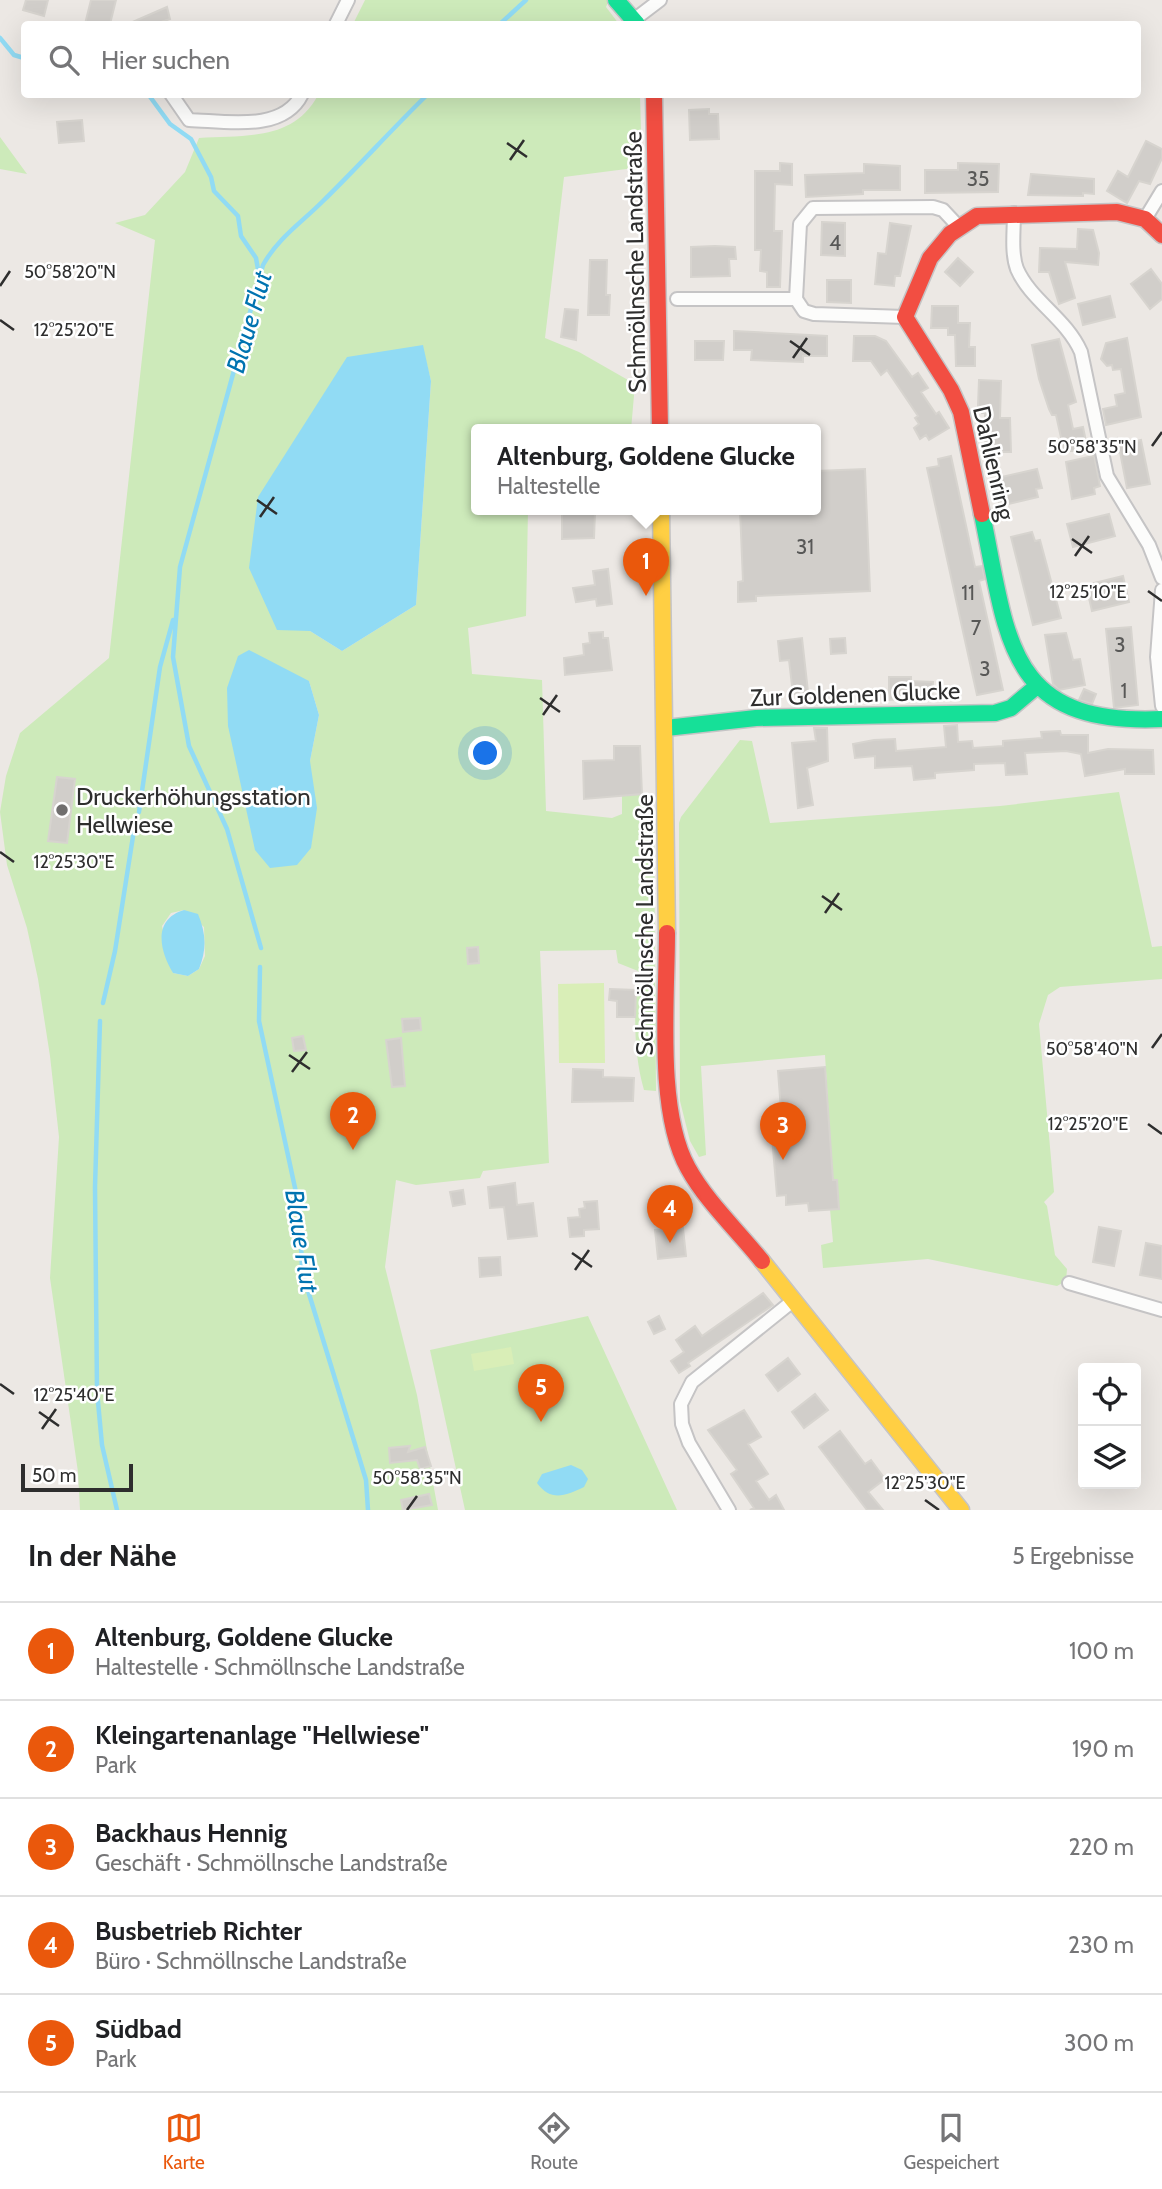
<!DOCTYPE html>
<html lang="de">
<meta charset="utf-8">
<style>
body{margin:0;font-family:Cabin,sans-serif;background:#f2f2f2;color:#202124}
.controls{position:absolute;right:21px;bottom:21px;display:grid;overflow:hidden;border-radius:7px;box-shadow:0 7px 28px #0002}
.controls button{width:63px;height:63px;display:grid;place-items:center;padding:0;border:0;border-bottom:2px solid #e0e0e0;background:#fff;color:#202124;font:35px sans-serif}
.scale{position:absolute;left:21px;bottom:18px;width:112px;box-sizing:border-box;padding-left:7px;border:4px solid #2e2e2e;border-top:0;font-size:19px;line-height:24px;white-space:nowrap;color:#2e2e2e;-webkit-text-stroke:5px #fff;paint-order:stroke}
.you{position:absolute;left:486px;top:754px;width:24px;height:24px;margin:-18px;border:5px solid #fff;border-radius:50%;background:#1a73e8;box-shadow:0 0 0 10px #1a73e833}
.badge{display:grid;place-items:center;width:46px;height:46px;border-radius:50%;background:#ea580c;color:#fff;font-size:23px;font-weight:700}
.pin{position:absolute;translate:-50% -58px;filter:drop-shadow(0 2px 4px #0008)}
.pin::after{content:'';position:absolute;top:37px;width:24px;height:21px;background:inherit;clip-path:polygon(0 0,100% 0,50% 100%)}
.popup{position:absolute;left:471px;top:424px;width:350px;height:91px;box-sizing:border-box;display:grid;place-content:center;border-radius:7px;background:#fff;filter:drop-shadow(0 2px 5px #0005);font-size:23px;white-space:nowrap;color:#757577}
.popup b{font-size:26px;color:#202124}
.popup::after{content:'';position:absolute;left:50%;top:100%;margin-left:-14px;border:14px solid transparent;border-top-color:#fff}
.list{margin:0;padding:0;list-style:none}
h2{display:flex;justify-content:space-between;align-items:center;height:91px;margin:0;padding:0 28px;font-size:30px}
h2 small{font-size:23px;font-weight:400;color:#757577}
.list li{display:grid;grid-template-columns:46px 1fr auto;gap:21px;align-items:center;box-sizing:border-box;height:98px;padding:0 28px;border-top:2px solid #e0e0e0}
.list b{display:block;font-size:26px;white-space:nowrap}
.list p{margin:0;font-size:23px;white-space:nowrap;color:#757577}
.list em{font-size:23px;font-style:normal;color:#757577}
.icon{flex:none;width:38px;height:38px;fill:none;stroke:currentColor;stroke-width:2;stroke-linecap:round;stroke-linejoin:round}
.map{position:relative;flex:none;width:1162px;height:1510px;overflow:hidden}
.search{position:absolute;background:#fff;box-shadow:0 7px 28px #0002;left:21px;right:21px;top:21px;height:77px;display:flex;align-items:center;gap:18px;box-sizing:border-box;padding:0 24px;border-radius:7px;color:#757577;font-size:26px}
.sheet{height:581px;background:#fff}
nav{display:flex;justify-content:space-around;align-items:center;box-sizing:border-box;height:98px;border-top:2px solid #e0e0e0;background:#fff;font-size:19px;color:#757577}
nav a{display:grid;justify-items:center;gap:4px}
nav .on{color:#ea580c}
.map>svg:first-child{display:block}
.green{fill:#cdeaba;fill-rule:evenodd}
.pitch{fill:#d9eeb7}
.water{fill:#91dbf4}
.lines{fill:none;stroke-linecap:round;stroke-linejoin:round}
.stream{stroke:#91dbf4;stroke-width:4.5}
.building{fill:#d1ceca;stroke:#d7d4cf;stroke-width:2}
.street-casing{stroke:#c5c4c5;stroke-width:16}
.fast-casing{stroke:#c5c4c5;stroke-width:19}
.slow-casing{stroke:#c5c4c5;stroke-width:19}
.jam-casing{stroke:#c5c4c5;stroke-width:19}
.street{stroke:#fcfcfb;stroke-width:12}
.fast{stroke:#16e098;stroke-width:16}
.slow{stroke:#ffcf43;stroke-width:16}
.jam{stroke:#f24e42;stroke-width:16}
.ticks{fill:none;stroke:#2e2e2e;stroke-width:2.5}
.poi-dot{fill:#706f6e;stroke:#fff;stroke-width:2.5}
.labels{text-anchor:middle;dominant-baseline:central;stroke-width:5;stroke-linejoin:round;paint-order:stroke}
.number-label{font-size:21px;fill:#585857}
.street-label{font-size:24px;fill:#2e2e2e;stroke:#fff}
.poi-label{font-size:24px;fill:#2e2e2e;stroke:#fff;text-anchor:start}
.water-label{font-size:26px;font-style:italic;fill:#0073b0;stroke:#fff}
.ticks-label{font-size:18px;text-anchor:middle;fill:#2e2e2e;stroke:#fff;stroke-width:5;stroke-linejoin:round;paint-order:stroke}
</style>
<div class="map">
<svg width="1162" height="1510" viewBox="0 0 1162 1510">
<rect width="100%" height="100%" fill="#ece8e4"/>
<path class="green" d="M365 0H609L606 7 619 24H353Z
M318 95H640L642 167 564 177 545 338 579 352 635 384 631 430H476V510H528L526 616 468 628 472 674 542 680 546 811 612 818 622 814V795L644 794 645 812H654L656 1091 644 1090C633 1052 634 1010 638 971L618 963 616 950 540 951 549 1163 483 1171 480 1178 416 1185 396 1180 385 1267 417 1395 438 1510H80L78 1472 50 1278 59 1137 50 1056 38 979 27 928 7 865 0 812 6 776 20 733 109 658 155 240 115 223 145 215 185 172 199 138C245 135 294 141 318 95ZM422 345 431 381 416 605 342 651 310 631ZM309 681 319 715 310 761ZM184 910 204 927 205 956 199 969 188 976 173 973 162 926 171 913Z
M0 137 27 174 0 169Z
M740 740 752 741 770 823 1000 806 1119 792 1152 947 1162 946V979L1060 987 1048 995 1039 1024 1054 1192 1044 1202 1047 1206 1055 1255 1067 1269 1066 1281 1057 1286 928 1259 823 1268 821 1245 833 1242 830 1209 839 1208 837 1180H833L825 1055 701 1066 706 1155 699 1157 690 1141 680 1101 679 823 681 817Z
M588 1316 677 1510H465L430 1350Z"/>
<path class="pitch" d="M604 983 605 1063H559L558 984Z
M511 1347 514 1364 474 1371 471 1354Z"/>
<path class="water" d="M423 345 431 381 416 605 342 651 310 631 277 630 249 568 258 497 347 357Z
M249 650 309 681 319 715 310 761 317 808 311 848 297 865 270 868 255 850 228 726 227 688 238 656Z
M184 910 198 914C206 933 207 949 199 969L188 976 173 973C159 950 153 919 184 910Z
M571 1465 582 1470 588 1479 584 1487C565 1496 551 1502 537 1483L542 1474Z"/>
<g class="lines">
<path class="stream" d="M500 24 526 0
M0 38 14 55 24 58
M148 94 170 124 191 139 211 177 214 191 238 216 241 236 256 258 259 275
M139 812 160 667 173 620
M261 948 227 829 189 746 173 657 180 567 263 265C278 238 301 223 322 202 358 167 391 130 428 94
M260 967 259 1021 300 1211 302 1271 366 1480 368 1510
M103 1003 115 951 134 830
M100 1021 95 1187 97 1391 102 1445 117 1510"/>
</g>
<path class="building" d="M26 0H48L44 16 23 10Z
M91 0H116L110 24H85Z
M167 7 170 19 155 24H128Z
M709 109V114H718L719 139 690 140 689 110Z
M82 120 84 141 59 143 57 122Z
M1146 141 1162 149V158L1150 184 1139 181 1127 203 1107 191 1118 171 1128 177Z
M780 163 792 164V185L775 184 774 231H782L780 287H767V272L760 271 761 250H755V171H780Z
M958 163 999 164 998 192 925 193V170H958Z
M864 164 900 166V190H863V194L806 197 805 175 864 173Z
M1031 174 1094 179V194L1083 193V196L1028 195Z
M822 222 845 223V256L821 255Z
M890 223 911 226 900 276H895L894 286 875 284 878 253 886 254Z
M1078 229 1093 230 1099 253 1098 265 1065 262 1075 298 1059 304 1049 272H1039L1040 248 1077 249Z
M715 246 735 247 736 259H729L730 276 691 277V247Z
M958 258 973 272 960 286 945 272Z
M590 260H607L606 295H610L609 315H588Z
M1151 269 1162 284V299L1150 309 1131 284Z
M827 280H851V303L827 302Z
M1110 296 1115 317 1083 325 1078 304Z
M932 306H958V323H970L969 347H975V366H956L955 335H948V328H931Z
M565 309 578 310 576 340 561 337Z
M734 331 827 336V356H803V362L751 360 752 350H734Z
M854 336H875L886 341 912 377 918 373 928 388 921 392 936 414 939 412 949 428 929 440 926 435 920 439 914 428 919 424 915 418 918 416 887 370 881 375 871 361H853Z
M1127 338 1141 417 1106 425 1103 409 1117 406 1115 395 1125 393 1121 369 1113 370 1112 365 1107 366 1101 359 1106 343Z
M1059 339 1076 402 1068 405 1073 429 1083 427 1088 451H1064L1056 415H1052L1049 409 1039 379 1032 345Z
M695 341H724L723 360H695Z
M979 380 1001 381 1000 418H1010L1011 452H985V413H982V407L978 406Z
M1117 438 1119 445 1141 440 1150 484 1127 488 1120 452 1111 454 1108 440Z
M1093 450 1100 486 1094 488 1095 494 1072 499 1066 462 1093 456Z
M951 456 975 567 982 566 985 579 979 581 1003 690 977 695 927 468 939 466 938 459Z
M865 469 870 591 756 596V601L738 602V582L743 581 740 510H816V471Z
M1037 469 1042 488 1036 489 1038 497 1000 506 993 479Z
M562 512H595L594 538 562 539Z
M1109 514 1115 536 1073 547 1067 524Z
M1032 532 1035 541 1040 540 1061 618 1033 625 1011 537Z
M608 569 612 604 597 606 596 599 576 602 573 588 595 585 593 571Z
M1123 576 1129 602 1092 611 1086 585Z
M1131 627 1138 705 1114 708 1106 629Z
M603 632V638H608L612 670 565 675 564 658 584 655 583 644 590 643 589 633Z
M1066 633 1073 660 1080 659 1085 685 1059 690 1053 684 1045 635Z
M802 638 808 692 793 694 789 660 780 661 778 641Z
M845 638 846 653 831 654 830 639Z
M889 677H911V681L933 682 932 697 889 700Z
M1084 689 1096 694 1092 704 1079 700Z
M957 725 958 742 972 741 973 748 1003 746V741L1042 738 1041 732 1060 731 1061 735H1088V753L1108 749 1153 750 1154 774H1125V769L1085 776 1081 754 1066 751 1025 753 1027 774 1006 775 1005 763 974 764V770L935 773V778L914 780 912 766 875 768V756L855 758 853 744 874 740 895 739 896 751 946 747 944 726Z
M814 728H827L828 761 807 768 813 805 798 808 792 743 816 741Z
M614 746H640L642 794 584 799 583 761 614 760Z
M57 777 75 779 67 843 48 841Z
M478 947 479 963 468 964 467 948Z
M610 989 636 990 635 1017H617V1001L609 1000Z
M420 1018 421 1030 403 1032 402 1019Z
M303 1036 306 1050 294 1051 292 1038Z
M401 1038 405 1086 392 1087 386 1040Z
M825 1067 833 1180H837L839 1209 809 1211 808 1203 786 1205V1195L777 1196 772 1137 783 1136 778 1071Z
M573 1069 603 1070V1077L634 1078 633 1101 572 1102Z
M515 1183 517 1205 533 1203 537 1236 508 1239 504 1207 490 1208 488 1187Z
M463 1190 465 1204 453 1206 450 1192Z
M597 1201 599 1229 584 1230V1236L570 1237 568 1218 580 1217 579 1209 585 1208 584 1202Z
M1099 1227 1121 1231 1114 1266 1093 1262Z
M683 1228 686 1256 658 1259 655 1230Z
M1146 1243 1162 1246V1279L1140 1275Z
M500 1257 501 1275 480 1277 479 1258Z
M763 1293 773 1305 688 1363 690 1366 679 1373 671 1361 684 1352 676 1340 695 1326 702 1336Z
M659 1316 665 1329 654 1334 648 1322Z
M788 1358 800 1374 778 1391 766 1375Z
M815 1394 828 1410 804 1428 792 1412Z
M744 1410 761 1437 748 1444 768 1474 756 1481 769 1500 776 1495 784 1510H750L754 1508 731 1474 737 1470 708 1430Z
M840 1431 865 1464 871 1460 885 1479 868 1492 883 1510H867L819 1447Z
M410 1446 408 1452 425 1447 431 1466 420 1469 417 1460 390 1463 389 1448Z
M429 1494 432 1505 403 1510 401 1500Z"/>
<g class="lines">
<g class="street-casing">
<path id="street" d="M635 19 660 0
M336 24 348 0
M171 94 189 120C225 121 283 133 302 94
M1014 213C1014 230 1011 253 1017 269 1031 301 1066 318 1081 352L1107 476 1149 545 1162 578
M1145 219 1162 191
M677 299H796
M905 317 814 314 804 311 796 299 800 224 813 208 933 207 943 210 958 226
M1162 590 1157 657 1162 706
M1069 1283 1162 1310
M729 1510 689 1443 682 1424 681 1404 692 1382 794 1300"/>
</g>
<g class="fast-casing">
<path id="fast" d="M616 0 637 24
M982 514C1008 639 1006 726 1162 719
M666 728 756 718 995 713 1011 708 1037 686"/>
</g>
<g class="slow-casing">
<path id="slow" d="M661 510 667 933
M762 1261 961 1510"/>
</g>
<g class="jam-casing">
<path id="jam" d="M654 94 660 430
M982 514 961 412 951 390 905 317 930 258 950 234 977 216 1117 212 1145 219 1162 235
M667 933C667 999 656 1111 688 1168 706 1201 738 1231 762 1261"/>
</g>
<use href="#street" class="street"/>
<use href="#fast" class="fast"/>
<use href="#slow" class="slow"/>
<use href="#jam" class="jam"/>
</g>
<path class="ticks" d="M507 143 527 157M510 160 524 140M0 286 10 271M0 320 14 330M790 341 810 355M793 358 807 338M1152 446 1162 432M257 500 277 514M260 517 274 497M1072 539 1092 553M1075 556 1089 536M1148 591 1162 601M540 698 560 712M543 715 557 695M0 852 14 862M822 896 842 910M825 913 839 893M1152 1048 1162 1034M289 1055 310 1069M292 1072 307 1052M1148 1124 1162 1134M572 1253 592 1267M575 1270 589 1250M0 1384 14 1394M39 1412 59 1426M42 1429 56 1409M925 1500 939 1510M407 1510 417 1496"/>
<circle class="poi-dot" cx="62" cy="810" r="7"/>
<g class="labels">
<g class="number-label">
<text x="978" y="178">35</text>
<text x="835" y="242">4</text>
<text x="805" y="546">31</text>
<text x="968" y="592">11</text>
<text x="976" y="627">7</text>
<text x="1120" y="644">3</text>
<text x="985" y="668">3</text>
<text x="1124" y="690">1</text>
</g>
<g class="street-label">
<text transform="translate(635 262) rotate(-91)">Schmöllnsche Landstraße</text>
<text transform="translate(994 463) rotate(77)">Dahlienring</text>
<text transform="translate(855 694) rotate(-2)">Zur Goldenen Glucke</text>
<text transform="translate(644 925) rotate(-90)">Schmöllnsche Landstraße</text>
</g>
<g class="poi-label">
<text x="76" y="796">Druckerhöhungsstation<tspan x="76" dy="28">Hellwiese</tspan></text>
</g>
<g class="water-label">
<text transform="translate(249 322) rotate(-74)">Blaue Flut</text>
<text transform="translate(302 1241) rotate(81)">Blaue Flut</text>
</g>
</g>
<g class="ticks-label">
<text x="70" y="278">50°58'20"N</text>
<text x="74" y="336">12°25'20"E</text>
<text x="1092" y="453">50°58'35"N</text>
<text x="1088" y="598">12°25'10"E</text>
<text x="74" y="868">12°25'30"E</text>
<text x="1092" y="1055">50°58'40"N</text>
<text x="1088" y="1130">12°25'20"E</text>
<text x="74" y="1401">12°25'40"E</text>
<text x="417" y="1484">50°58'35"N</text>
<text x="925" y="1489">12°25'30"E</text>
</g>
</svg>
<div class="controls">
<button><svg class="icon" aria-label="locate" viewBox="0 0 24 24"><circle cx="12" cy="12" r="6"/><path d="M12 2v4M12 18v4M2 12h4M18 12h4"/></svg></button>
<button><svg class="icon" aria-label="layers" viewBox="0 0 24 24"><path d="M12 4l9 5-9 5-9-5zM3 14l9 5 9-5"/></svg></button>
</div>
<div class="scale">50 m</div>
<div class="you"></div>
<div class="pin badge" style="left:646px;top:596px">1</div>
<div class="popup"><b>Altenburg, Goldene Glucke</b>Haltestelle</div>
<div class="pin badge" style="left:353px;top:1150px">2</div>
<div class="pin badge" style="left:783px;top:1160px">3</div>
<div class="pin badge" style="left:670px;top:1243px">4</div>
<div class="pin badge" style="left:541px;top:1422px">5</div>
<div class="search"><svg class="icon" aria-label="search" viewBox="0 0 24 24"><circle cx="10" cy="10" r="6"/><path d="M15 15l6 6"/></svg>Hier suchen</div>
</div>
<section class="sheet">
<h2>In der Nähe<small>5 Ergebnisse</small></h2>
<ul class="list">
<li><span class="badge">1</span><div><b>Altenburg, Goldene Glucke</b><p>Haltestelle · Schmöllnsche Landstraße</p></div><em>100 m</em></li>
<li><span class="badge">2</span><div><b>Kleingartenanlage &quot;Hellwiese&quot;</b><p>Park</p></div><em>190 m</em></li>
<li><span class="badge">3</span><div><b>Backhaus Hennig</b><p>Geschäft · Schmöllnsche Landstraße</p></div><em>220 m</em></li>
<li><span class="badge">4</span><div><b>Busbetrieb Richter</b><p>Büro · Schmöllnsche Landstraße</p></div><em>230 m</em></li>
<li><span class="badge">5</span><div><b>Südbad</b><p>Park</p></div><em>300 m</em></li>
</ul>
</section>
<nav>
<a class="on"><svg class="icon" aria-label="map" viewBox="0 0 24 24"><path d="M3 6l6-2 6 2 6-2v14l-6 2-6-2-6 2zM9 4v14M15 6v14"/></svg>Karte</a>
<a><svg class="icon" aria-label="directions" viewBox="0 0 24 24"><path d="M12 3l9 9-9 9-9-9zM9 14v-3h6M13 9l2 2-2 2"/></svg>Route</a>
<a><svg class="icon" aria-label="saved" viewBox="0 0 24 24"><path d="M7 4h10v16l-5-4-5 4z"/></svg>Gespeichert</a>
</nav>
